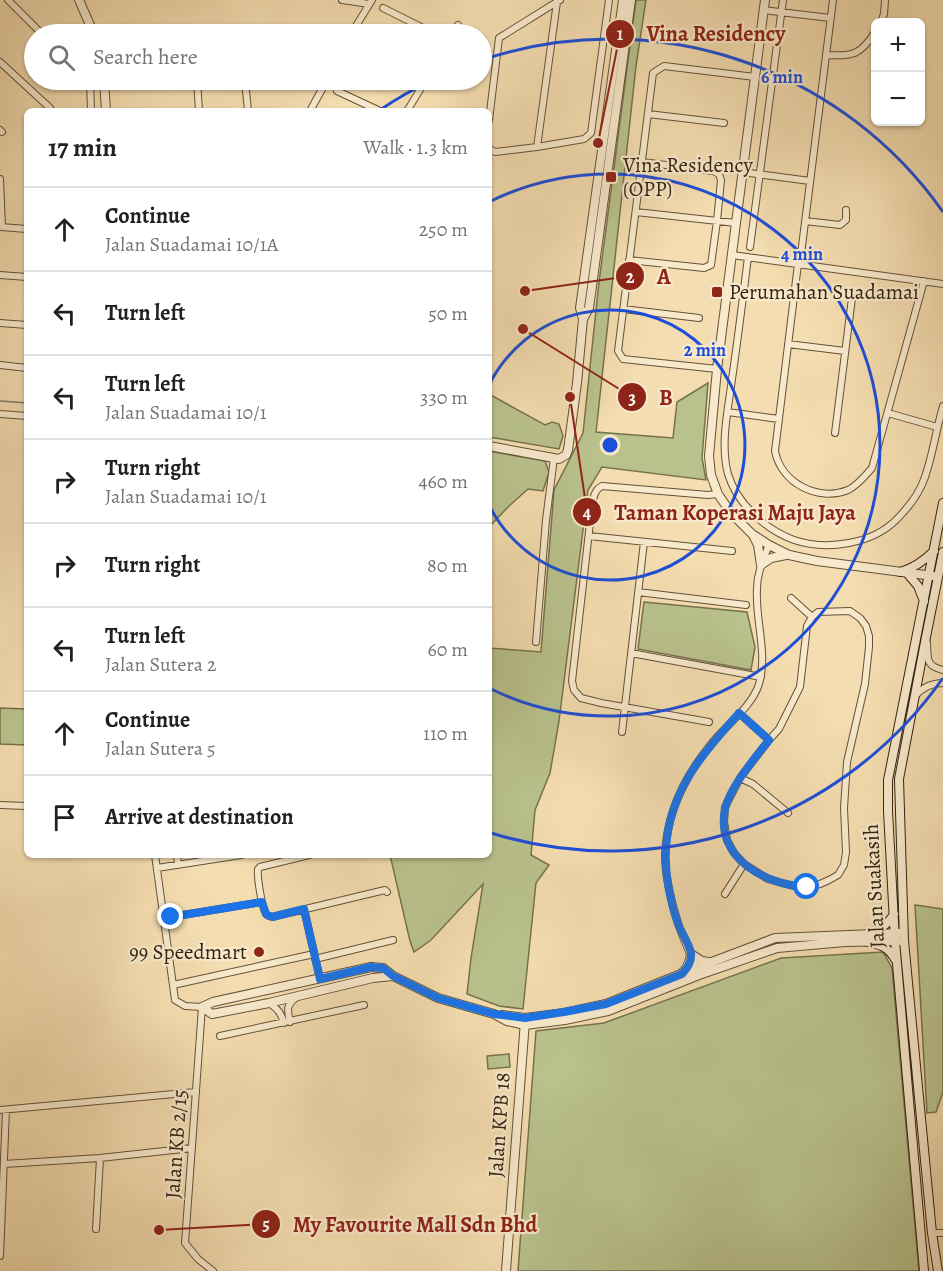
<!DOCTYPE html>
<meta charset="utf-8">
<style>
body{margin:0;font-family:Alegreya,serif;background:#f6f6f6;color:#202124}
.controls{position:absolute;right:18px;top:18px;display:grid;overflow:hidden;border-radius:9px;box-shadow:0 2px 4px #0004}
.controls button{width:54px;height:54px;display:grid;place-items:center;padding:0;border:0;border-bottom:2px solid #e0e0e0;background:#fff;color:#202124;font:30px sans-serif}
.stop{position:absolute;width:18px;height:18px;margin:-14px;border:4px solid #1a73e8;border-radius:50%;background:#fff}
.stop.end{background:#1a73e8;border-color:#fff;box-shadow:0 2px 6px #0008}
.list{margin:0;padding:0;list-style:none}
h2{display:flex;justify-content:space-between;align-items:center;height:78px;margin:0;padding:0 24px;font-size:26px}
h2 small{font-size:20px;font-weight:400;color:#757577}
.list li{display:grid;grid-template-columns:39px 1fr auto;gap:18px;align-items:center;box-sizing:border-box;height:84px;padding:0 24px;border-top:2px solid #e0e0e0}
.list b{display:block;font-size:22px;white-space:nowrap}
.list p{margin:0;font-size:20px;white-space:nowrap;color:#757577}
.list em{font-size:20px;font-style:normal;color:#757577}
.icon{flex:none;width:33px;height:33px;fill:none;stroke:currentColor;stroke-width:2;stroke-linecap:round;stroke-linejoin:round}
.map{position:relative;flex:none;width:943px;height:1271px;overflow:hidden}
.search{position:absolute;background:#fff;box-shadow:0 2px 4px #0004;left:24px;top:24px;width:468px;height:66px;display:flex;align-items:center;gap:15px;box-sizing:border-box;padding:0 21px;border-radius:33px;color:#757577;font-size:22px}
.panel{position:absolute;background:#fff;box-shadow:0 2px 4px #0004;left:24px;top:108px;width:468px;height:750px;border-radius:9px}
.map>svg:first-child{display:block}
.green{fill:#b9c28d;stroke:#76724e;stroke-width:1.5}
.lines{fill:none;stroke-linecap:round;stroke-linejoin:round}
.stream{stroke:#747e72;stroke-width:1.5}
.minor-casing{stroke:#645238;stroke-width:8}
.tertiary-casing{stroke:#645238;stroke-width:10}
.secondary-casing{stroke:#342310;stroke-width:10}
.minor{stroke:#f8e9cc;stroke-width:6}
.tertiary{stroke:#f8e9cc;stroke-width:8}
.secondary{stroke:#f8e9cc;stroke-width:8}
.route{stroke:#1a73e8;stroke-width:8}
.ring{fill:none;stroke:#1d4ed8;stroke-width:3}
.poi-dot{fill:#8f2418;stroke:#f8e9cc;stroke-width:2}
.labels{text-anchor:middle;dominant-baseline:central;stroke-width:4.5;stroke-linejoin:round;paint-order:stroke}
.poi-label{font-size:21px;fill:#342310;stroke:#f8e9cc;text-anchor:start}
.street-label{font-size:21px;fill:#342310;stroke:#f8e9cc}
.centre{fill:#1d4ed8;stroke:#f8e9cc;stroke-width:3}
.ring-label{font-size:18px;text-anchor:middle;font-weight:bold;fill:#1d4ed8;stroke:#f8e9cc;stroke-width:4.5;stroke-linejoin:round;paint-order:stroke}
.leader{fill:none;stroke:#8f2418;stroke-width:2}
.callout-dot{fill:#8f2418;stroke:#f8e9cc;stroke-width:2}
.mark-label{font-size:18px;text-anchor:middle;font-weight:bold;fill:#fff}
.callout-label{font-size:22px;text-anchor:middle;font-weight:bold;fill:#8f2418;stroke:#f8e9cc;stroke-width:4.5;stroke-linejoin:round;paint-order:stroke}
</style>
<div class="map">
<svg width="943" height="1271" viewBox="0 0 943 1271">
<rect width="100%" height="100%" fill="#f4ddb0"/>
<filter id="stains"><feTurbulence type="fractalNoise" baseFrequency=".00333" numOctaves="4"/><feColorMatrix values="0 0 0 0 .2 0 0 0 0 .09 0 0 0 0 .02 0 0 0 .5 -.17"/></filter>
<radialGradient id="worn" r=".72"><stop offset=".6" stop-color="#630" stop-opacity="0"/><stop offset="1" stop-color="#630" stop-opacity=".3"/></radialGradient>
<path class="green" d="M636 0H646L636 66 596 432 673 438 677 402 708 383 702 458 706 480 602 467 588 490 559 721 550 773 535 810 531 855 549 865 536 883 523 1009 499 1006 467 994 471 958 483 884 431 940 414 952 410 941 390 855H489V648L541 652 554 490 583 433 599 282Z
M489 394 545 425 552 422 559 424 563 436 559 449 489 437Z
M489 451 545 461 549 472 543 491 528 489 509 506 489 527Z
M644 602 747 612 755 647 751 670 638 649Z
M0 708 27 709V745L0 744Z
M915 905 943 909V1092L936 1112 927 1113Z
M883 952 892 968 919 1271H518L536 1031 604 1023 781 958Z
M509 1054 510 1067 488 1069 487 1056Z"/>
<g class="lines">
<path class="stream" d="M0 401 27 403"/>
<g class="minor-casing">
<path id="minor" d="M8 0 42 34
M342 0 369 4
M383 8 435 34
M763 10 830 18
M881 22 884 14 885 0
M351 34 372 0
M452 34 458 25
M826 55C853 56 860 56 876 31
M0 62 50 108
M90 80 91 111
M197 80 199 111
M245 80 248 111
M337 91 380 111
M310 111 327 80
M407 111 426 80
M648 114 724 123
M489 120 499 38 560 0
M0 130 2 132
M537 147 557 2
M489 149 495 152 537 147 584 139 591 133 609 0
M742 172 810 181
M0 179 2 227
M636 212 736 223
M805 221 840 225 846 220V210
M1 227 27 229
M750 247 783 0
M801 254 833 0
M732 255 943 284
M748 257C743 297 738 338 732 379 728 410 720 444 728 474 737 504 766 530 794 540 827 551 873 544 897 519 908 508 920 492 925 477 933 454 936 430 943 406
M629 260 704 268 711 265 717 221 721 180 719 174 713 171 642 162
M798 264 775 451C781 483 818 502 848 490 858 485 865 476 872 468L924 281
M0 275 27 277
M623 309 699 318
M0 323 27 325
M788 344 845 351
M0 365 27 368
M717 369 623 359 618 351 653 73 664 66 755 77
M728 412 779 419
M888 413 937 427
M0 414 27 416
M835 433 852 298
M589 536 732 551
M638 592 746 605
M791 598 812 617
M850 611 860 618 866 626 869 636V647L865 684 847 762 844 808 846 852 844 865 838 875 829 880 820 884 807 887 793 886 768 879 744 864 734 853 727 840 724 822 725 807 740 778 769 740 779 729 800 687 807 626 812 617 818 612Z
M536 642 546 520 554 458
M927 643C928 658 925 666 943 670
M631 653 761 677
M915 696C923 687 931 683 943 683
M739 713 769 740
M709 722 601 703 581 698 574 690 572 681 591 514C593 503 592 491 602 486L708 495 718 494
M622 732 644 542
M740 778 753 784 788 813
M0 805 27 806
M155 855 175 1000 185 1006 202 1007 185 1243 198 1259 213 1271
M177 855 178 865
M309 855 260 867 258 869C257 876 262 911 267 915 268 916 270 916 272 917L385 890 387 892
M157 868 241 855
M725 894 744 864
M304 909 320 979
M164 918 262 902
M315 959 393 940
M697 970C691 955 683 939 678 923 672 905 665 875 665 856 666 815 685 776 711 744 725 726 752 707 759 684 768 652 755 621 757 589 757 573 763 560 769 545
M173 985 314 954
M269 1003C278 1009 281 1013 284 1023
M290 1022C287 1009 286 1005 297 997
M220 1036 364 1005
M0 1110 196 1092
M4 1164 100 1158 192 1148
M96 1229 100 1158
M932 1233H943
M0 1256 6 1110"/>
</g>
<g class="tertiary-casing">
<path id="tertiary" d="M79 0 94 34
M765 0 717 369 709 456 711 475 718 494 731 513 752 534 769 545 789 555 817 561 933 576
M104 80 106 111
M583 319 589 308 631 0
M489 446 559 459 566 455 568 450 577 383 583 319 580 308 623 0
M753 535 758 545 761 565
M761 565 771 558 786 555
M683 972C688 967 690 962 691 954L702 961 709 962
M202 1007 213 1002 371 967 383 968 393 976 438 998 494 1014 507 1021 525 1025 565 1020 608 1011 699 975 777 948 845 942 899 941
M202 1007 212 1014 269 1003 373 978 393 976
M502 1015 525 1018 564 1013 606 1004 696 968 775 938 899 933
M506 1271 525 1021"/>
</g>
<g class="secondary-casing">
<path id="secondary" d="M900 572C914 568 924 561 934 551
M907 573 918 586 924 601
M867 934C880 929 886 927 894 914
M868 942C881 945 888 947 895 959
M924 1271 895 941 888 811V780L943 503
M938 1271 932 1233 904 941 899 779 926 637 943 552"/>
</g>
<use href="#minor" class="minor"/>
<use href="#tertiary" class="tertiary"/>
<use href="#secondary" class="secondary"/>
</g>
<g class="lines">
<path class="route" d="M171 917 262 902 266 914 272 917 304 909 320 979 371 967 383 968 393 976 438 998 494 1014 525 1018 564 1012 606 1004 682 974C687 968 692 962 691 953 689 943 682 934 678 924 669 897 663 866 667 838 674 785 705 751 739 713L769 740C755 758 730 787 725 809 715 858 765 885 807 887"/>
</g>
<g class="ring">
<path d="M489 385A135 135 0 1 1 489 505"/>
<path d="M489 202A271 271 0 1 1 489 688"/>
<path d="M943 678A406 406 0 0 1 491 833M380 110A406 406 0 0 1 432 80M485 59A406 406 0 0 1 943 212"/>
</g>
<g class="poi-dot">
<rect x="605" y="171" width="12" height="12" rx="3"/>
<rect x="711" y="286" width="12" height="12" rx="3"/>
<circle cx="259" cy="952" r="6"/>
</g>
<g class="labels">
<g class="poi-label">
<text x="623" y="165">Vina Residency<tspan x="623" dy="24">(OPP)</tspan></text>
<text x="729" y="292">Perumahan Suadamai</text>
<text x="247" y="952" text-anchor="end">99 Speedmart</text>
</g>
<g class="street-label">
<text transform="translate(874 886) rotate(-93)">Jalan Suakasih</text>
<text transform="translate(499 1125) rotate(-86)">Jalan KPB 18</text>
<text transform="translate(176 1144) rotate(-86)">Jalan KB 2/15</text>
</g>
</g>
<circle cx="610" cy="445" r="9" class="centre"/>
<g class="ring-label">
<text x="782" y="83">6 min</text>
<text x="802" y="260">4 min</text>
<text x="705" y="356">2 min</text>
</g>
<path class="leader" d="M598 143L620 34M525 291L630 276M523 329L632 397M570 397L587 512M159 1230L266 1224"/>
<g class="callout-dot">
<circle cx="598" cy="143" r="6"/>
<circle cx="525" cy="291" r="6"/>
<circle cx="523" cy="329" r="6"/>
<circle cx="570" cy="397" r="6"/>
<circle cx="159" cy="1230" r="6"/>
<circle cx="620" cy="34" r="15"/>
<circle cx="630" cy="276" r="15"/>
<circle cx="632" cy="397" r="15"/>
<circle cx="587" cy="512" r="15"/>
<circle cx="266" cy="1224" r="15"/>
</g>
<g class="mark-label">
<text x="620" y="40">1</text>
<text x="630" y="283">2</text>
<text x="632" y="404">3</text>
<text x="587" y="518">4</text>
<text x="266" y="1230">5</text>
</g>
<g class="callout-label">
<text x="716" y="41">Vina Residency</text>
<text x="664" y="284">A</text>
<text x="666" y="405">B</text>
<text x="735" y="520">Taman Koperasi Maju Jaya</text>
<text x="415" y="1232">My Favourite Mall Sdn Bhd</text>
</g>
<rect width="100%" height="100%" filter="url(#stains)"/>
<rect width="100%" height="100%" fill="url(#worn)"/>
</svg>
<div class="controls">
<button>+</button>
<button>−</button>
</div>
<div class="stop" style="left:807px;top:887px"></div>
<div class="stop end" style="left:171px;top:917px"></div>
<div class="search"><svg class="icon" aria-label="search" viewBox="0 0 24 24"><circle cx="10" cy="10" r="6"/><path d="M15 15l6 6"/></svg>Search here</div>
<section class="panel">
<h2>17 min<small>Walk · 1.3 km</small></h2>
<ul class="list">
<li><svg class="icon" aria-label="ahead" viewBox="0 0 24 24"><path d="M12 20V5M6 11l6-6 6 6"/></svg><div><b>Continue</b><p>Jalan Suadamai 10/1A</p></div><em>250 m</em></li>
<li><svg class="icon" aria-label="left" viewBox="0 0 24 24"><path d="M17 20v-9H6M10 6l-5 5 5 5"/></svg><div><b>Turn left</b></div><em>50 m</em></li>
<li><svg class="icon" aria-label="left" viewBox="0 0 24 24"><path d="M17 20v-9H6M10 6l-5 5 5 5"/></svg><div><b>Turn left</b><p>Jalan Suadamai 10/1</p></div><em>330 m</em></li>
<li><svg class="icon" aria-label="right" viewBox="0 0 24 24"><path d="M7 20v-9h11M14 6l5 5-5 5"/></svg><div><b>Turn right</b><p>Jalan Suadamai 10/1</p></div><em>460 m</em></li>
<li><svg class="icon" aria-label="right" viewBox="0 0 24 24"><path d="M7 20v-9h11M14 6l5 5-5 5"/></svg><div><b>Turn right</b></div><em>80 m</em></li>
<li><svg class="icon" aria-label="left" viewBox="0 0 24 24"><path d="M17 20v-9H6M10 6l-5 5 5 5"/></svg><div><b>Turn left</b><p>Jalan Sutera 2</p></div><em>60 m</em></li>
<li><svg class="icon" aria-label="ahead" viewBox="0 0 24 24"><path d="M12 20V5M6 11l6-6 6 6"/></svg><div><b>Continue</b><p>Jalan Sutera 5</p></div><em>110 m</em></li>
<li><svg class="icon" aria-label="arrive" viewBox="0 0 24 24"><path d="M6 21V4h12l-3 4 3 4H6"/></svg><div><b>Arrive at destination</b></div></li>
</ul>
</section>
</div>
